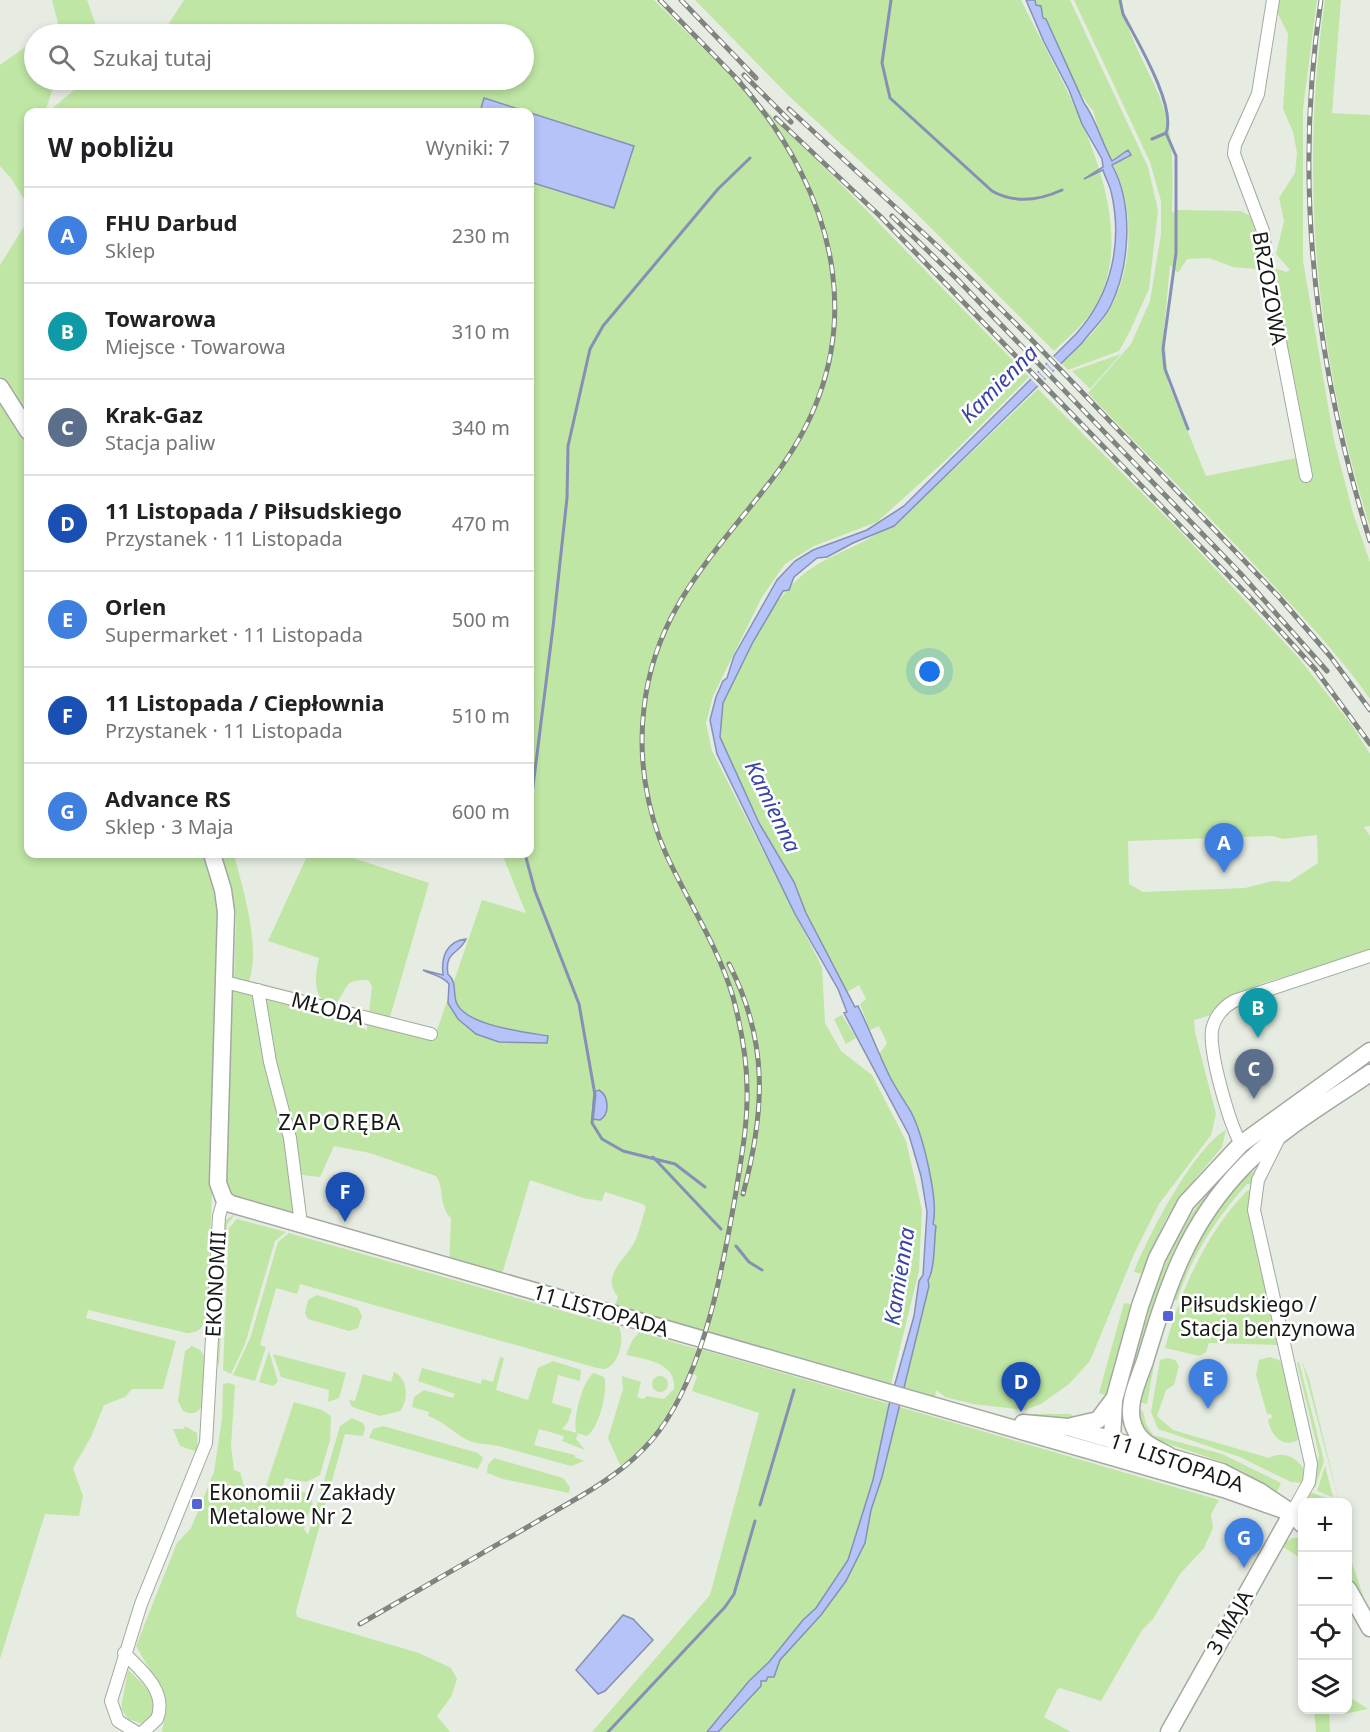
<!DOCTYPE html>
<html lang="pl">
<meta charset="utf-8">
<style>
body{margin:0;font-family:"Noto Sans",sans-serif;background:#f6f6f6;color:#202124}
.controls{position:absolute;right:18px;bottom:18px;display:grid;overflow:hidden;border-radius:12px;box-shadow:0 3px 9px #0003}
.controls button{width:54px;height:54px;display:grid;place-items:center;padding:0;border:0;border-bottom:2px solid #e0e0e0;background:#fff;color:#202124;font:30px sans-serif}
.you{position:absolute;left:930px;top:672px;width:21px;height:21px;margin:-15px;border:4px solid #fff;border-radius:50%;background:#1a73e8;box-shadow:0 0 0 9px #1a73e833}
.badge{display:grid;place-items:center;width:39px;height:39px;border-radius:50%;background:#0b8043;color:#fff;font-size:20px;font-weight:700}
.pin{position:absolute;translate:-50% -50px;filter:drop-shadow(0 2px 3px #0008)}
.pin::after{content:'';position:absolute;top:32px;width:21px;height:18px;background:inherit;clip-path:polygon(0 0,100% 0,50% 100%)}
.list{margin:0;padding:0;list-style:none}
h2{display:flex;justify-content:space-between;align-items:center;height:78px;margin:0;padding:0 24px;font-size:26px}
h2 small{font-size:20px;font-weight:400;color:#757577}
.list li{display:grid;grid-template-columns:39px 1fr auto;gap:18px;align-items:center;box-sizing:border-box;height:96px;padding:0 24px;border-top:2px solid #e0e0e0}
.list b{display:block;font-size:22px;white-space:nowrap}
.list p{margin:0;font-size:20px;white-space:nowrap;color:#757577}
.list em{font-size:20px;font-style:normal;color:#757577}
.icon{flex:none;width:33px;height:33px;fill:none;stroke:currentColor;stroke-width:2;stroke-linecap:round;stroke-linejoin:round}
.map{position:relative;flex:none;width:1370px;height:1732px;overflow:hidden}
.search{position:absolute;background:#fff;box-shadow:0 3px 9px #0003;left:24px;top:24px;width:510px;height:66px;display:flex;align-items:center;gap:15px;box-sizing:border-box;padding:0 21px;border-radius:33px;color:#757577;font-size:22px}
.panel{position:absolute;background:#fff;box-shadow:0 3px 9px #0003;left:24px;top:108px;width:510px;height:750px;border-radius:12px}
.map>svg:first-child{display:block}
.green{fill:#bfe6a4;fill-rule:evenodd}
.water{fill:#b6c3f8;stroke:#8690b4;stroke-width:1.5}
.pier{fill:#e6ece2}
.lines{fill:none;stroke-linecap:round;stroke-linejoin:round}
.stream{stroke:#8690b4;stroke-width:3}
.street-casing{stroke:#a3a9a0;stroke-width:14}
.secondary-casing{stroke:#a3a9a0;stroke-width:19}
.street{stroke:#fff;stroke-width:12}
.secondary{stroke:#fff;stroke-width:16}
.rail-casing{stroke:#80847e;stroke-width:5}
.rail{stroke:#fff;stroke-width:3;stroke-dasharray:9;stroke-linecap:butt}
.poi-dot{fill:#5462d8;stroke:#fff;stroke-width:2}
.labels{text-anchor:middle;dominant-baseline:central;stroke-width:5;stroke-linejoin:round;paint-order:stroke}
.street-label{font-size:21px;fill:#171916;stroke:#fff}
.poi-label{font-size:21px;fill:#171916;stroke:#fff;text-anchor:start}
.water-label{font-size:22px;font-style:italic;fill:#3a44a5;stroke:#fff}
.neighbourhood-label{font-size:22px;letter-spacing:1.5px;fill:#171916;stroke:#fff}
</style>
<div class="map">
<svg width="1370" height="1732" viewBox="0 0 1370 1732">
<rect width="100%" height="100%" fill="#e6ece2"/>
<path class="green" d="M52 0H87L99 34H45L58 23Z
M184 0H654L832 175 1029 377 948 458 877 522 814 546 785 564 762 597 713 696 706 723 712 751 822 967 825 1023 841 1051 872 1075 906 1141 922 1210 919 1271 891 1384 614 1308 618 1297C599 1275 628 1258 636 1239 640 1229 642 1218 646 1207L643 1204 605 1192 602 1201 583 1198 530 1180 500 1281 449 1267 451 1218C438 1205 445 1189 436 1176L370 1153 334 1146 320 1177 294 1174 298 1216 212 1194 207 1309C205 1323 203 1333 187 1333L88 1310 86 1318 176 1341 163 1389H132L125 1397 104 1405 91 1437 73 1468 83 1496 79 1516 45 1514 0 1659V397L28 440V854H211L222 890 224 982 256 991 260 1005 267 999C296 1002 347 1008 367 1031V1022L435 1036 482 900 526 913 502 854H530V112H48L86 80H130L132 82 134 80H524V34H162Z
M695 0H1021C1061 83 1149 217 1094 308 1084 325 1067 338 1054 351L908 205 791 98Z
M1036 0H1070L1148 167 1158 210 1149 289 1129 333 1119 351 1068 370 1061 363C1075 350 1089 338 1100 324 1129 286 1135 232 1122 187 1114 161 1099 137 1093 110 1083 104 1041 18 1041 5H1037Z
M1074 0H1122C1125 37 1155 77 1165 112 1174 141 1173 182 1172 213L1178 210 1241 211 1250 216C1255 231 1266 254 1257 269L1233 267 1209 258 1187 259 1178 273 1170 265 1164 330 1168 383 1206 476 1301 457 1306 449 1272 267 1286 272 1290 270 1276 254 1284 221 1279 198 1295 173 1297 153 1293 132 1283 109 1288 34 1276 10 1277 0H1317L1303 109V261L1334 440 1353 513 1370 562V699C1345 663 1315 630 1285 598 1221 527 1153 462 1088 393L1131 344 1150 301 1161 234V201L1150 162Z
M1325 0H1341L1332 113 1370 115V527C1316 356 1299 178 1325 0Z
M34 41V80H61L52 91 45 112H28V206L11 178 0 166V65Z
M28 220V423L0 376V265Z
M1121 354 1090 389 1072 371Z
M1038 389 1176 527 1297 656 1351 724 1370 754V826L1364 827 1370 836V952L1260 984 1230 998 1215 1014 1194 1020 1195 1032 1216 1114 1211 1135 1159 1204 1134 1254 1090 1361 1069 1384 1041 1404 1025 1410 973 1404 945 1397 936 1390 935 1397 902 1387 933 1229 917 1133 880 1061V1053L887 1043 879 1026 870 1030 860 1004 866 999 859 985 847 992 723 751C721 744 717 735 717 728 717 687 774 596 806 572 834 552 867 544 893 523 944 481 990 434 1038 389ZM1317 835 1318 863 1289 882 1273 881 1245 888 1143 892 1129 884 1128 841 1273 836 1282 839Z
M221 854H234C243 891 263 951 247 987L234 984 236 913Z
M308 854H341L429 883 390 1017C381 1020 376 1019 369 1012L372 986 368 980C341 979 349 990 335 1004 311 1003 315 975 319 958L268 941Z
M842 1015 856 1038 846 1044 834 1019Z
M1370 1062V1066L1220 1180C1164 1246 1149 1319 1127 1399L1123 1400C1145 1311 1167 1229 1233 1162 1270 1123 1326 1093 1370 1062Z
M1226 1130 1222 1147 1195 1179 1166 1219 1141 1274 1134 1272C1147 1238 1194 1147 1226 1130Z
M1257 1169 1252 1184H1247C1216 1219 1192 1255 1177 1300H1172C1188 1257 1217 1194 1257 1169Z
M1248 1190 1251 1191C1251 1243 1268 1293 1280 1343L1278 1345 1209 1343 1206 1352 1200 1356 1165 1348C1180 1292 1206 1232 1248 1190Z
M235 1214 227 1225 219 1367 216 1356 224 1221Z
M237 1219 286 1232 275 1241 245 1344 231 1374 223 1370 229 1228Z
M289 1233 619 1327C625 1340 619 1364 605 1369L597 1368 300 1284 297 1294 276 1288 260 1345 266 1347 255 1381 233 1375 251 1336 278 1242Z
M317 1295 358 1308 362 1316 358 1328 349 1331 308 1319 305 1313 308 1300Z
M1124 1303 1131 1304 1107 1396 1099 1393Z
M639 1332 697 1349C687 1380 653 1453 620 1465L608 1438 623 1389 622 1376 641 1382 637 1397 643 1399 647 1396 664 1399 674 1389C677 1363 645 1359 626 1355L632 1341Z
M192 1346C197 1348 201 1350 203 1354 207 1361 205 1372 205 1379 204 1394 206 1421 183 1411L178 1401 185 1351Z
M700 1349 1219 1500 1211 1514 1213 1528 1204 1548 1180 1574 1153 1619 1142 1630 1101 1701 1060 1688 1057 1690 1044 1717 1071 1732H592L710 1595 759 1413 692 1391 697 1376 693 1374Z
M269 1351 278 1382 273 1386 259 1382Z
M273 1354 346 1373 339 1398 328 1402 329 1390 281 1377Z
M500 1357 504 1358 496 1390 528 1400 538 1368 553 1361 581 1370 580 1381 558 1375 552 1403 572 1409 568 1422 562 1429 577 1433C571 1424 583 1378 594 1373L604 1377C609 1389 598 1432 586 1436L578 1433 576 1439 585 1450 562 1441 564 1436 539 1429 534 1445 575 1455V1457L584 1461 571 1466 499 1446C489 1444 481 1445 470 1441 455 1435 444 1421 428 1416L429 1412 412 1407 414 1397 424 1390 453 1398 455 1394 418 1381 422 1368 481 1384 482 1379 493 1382Z
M1270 1357 1279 1360 1284 1365 1298 1440C1282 1449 1270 1434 1268 1419L1272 1418 1271 1414H1267L1256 1375 1259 1360Z
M1167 1358 1175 1360 1179 1366 1174 1385 1166 1390 1157 1416 1173 1430 1269 1458C1282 1451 1295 1456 1303 1468V1483L1291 1482 1240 1457 1158 1429 1151 1412 1160 1360Z
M1302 1361 1309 1379 1339 1502Z
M1299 1362 1324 1461 1315 1488 1313 1487 1319 1455 1297 1363Z
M1154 1365 1147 1404 1138 1402 1151 1369Z
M394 1372C408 1378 409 1401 400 1411L380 1416 352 1407 349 1400 355 1401 363 1374 391 1382Z
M652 1384a8 8 0 1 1 16 0a8 8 0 1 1-16 0Z
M228 1383 235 1385 231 1446 234 1470 240 1472 244 1486 255 1491 265 1489 294 1402 322 1410 331 1416 330 1440 320 1475 306 1482 285 1478 283 1486C296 1491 312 1489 313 1507L308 1514 304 1529 308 1535 340 1426 352 1418 363 1423 365 1428 363 1436 345 1434 296 1611 297 1617 419 1653 451 1668 457 1679 451 1697 437 1716 450 1732H162L166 1709 164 1694 136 1646 177 1543 191 1528 214 1472 222 1419 223 1384Z
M1137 1409 1143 1411 1146 1424 1153 1435 1222 1454 1281 1483 1276 1494 1244 1472 1225 1463 1151 1438 1141 1427Z
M1027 1414H1070L1075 1417 1074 1422Z
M185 1426 197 1433 198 1452 180 1446 173 1429H184Z
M383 1426 478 1453 483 1458 478 1469 369 1438 373 1429Z
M494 1458 563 1478 570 1487 569 1493 503 1479 487 1473 488 1465Z
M1325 1466 1333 1497 1317 1491Z
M1310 1492 1334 1501V1502H1305Z
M1292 1538H1302V1559L1280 1545Z
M1348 1551 1370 1616 1348 1577Z
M128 1670C145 1686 168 1703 143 1724L128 1719 121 1708Z
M1351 1698 1368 1709 1344 1714 1343 1710H1348Z
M1314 1710H1339L1329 1712 1330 1732H1316Z"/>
<path class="water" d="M1026 0H1035L1036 5 1041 6 1043 18 1046 19 1084 103C1096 119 1101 141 1112 161L1128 150 1131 155 1112 165C1134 205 1130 267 1110 307 1103 321 1091 330 1082 343L894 526 853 543 827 557 817 558 794 577 789 590 783 591 753 642 723 703 720 737 759 823 794 882 806 913 855 1007 858 1006C870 1030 878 1053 890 1077 896 1089 904 1100 911 1112 923 1135 939 1201 933 1224L936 1226C934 1240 935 1270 928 1280L929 1286 882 1477 871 1510 865 1543 846 1581 821 1615 780 1660 774 1677H768L766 1681H761V1686L718 1732H707L749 1681 769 1662 803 1620 816 1608 848 1560 873 1480 889 1405 914 1316 919 1281 923 1275 927 1212 921 1176 909 1135 844 1013 847 1012 838 989 795 914 717 754 710 720 716 697 723 681 727 678 734 656 777 580 795 561 813 550 867 530 904 506 1076 334C1112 294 1123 242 1111 191 1109 184 1105 177 1103 170L1084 179 1103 167 1102 159 1082 124 1069 90 1044 42Z
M484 98 634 146 614 208 530 182V112H480Z
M466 939C460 954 444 951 448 974 458 983 452 994 457 1004 468 1026 525 1032 548 1036L547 1043 499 1042 476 1034 458 1019 448 1003 449 984C442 975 432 975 423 970L443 975C441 958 446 941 466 939Z
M599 1090C609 1096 610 1114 600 1120L592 1119 594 1092Z
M623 1615 633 1619 653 1640 605 1691 598 1694 576 1670Z"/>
<path class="pier" d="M1051 354 1062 365 1056 372 1045 361Z
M1043 362 1055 374 1048 381 1037 369Z
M1035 370 1047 382 1041 389 1029 377Z"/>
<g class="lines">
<path class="stream" d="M891 0 882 63 890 98 992 191C1015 204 1038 201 1062 190
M1120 0 1123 14C1136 39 1177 107 1166 133L1152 139
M1166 133 1176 156V253L1163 349 1165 369 1188 429
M530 810 553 627 567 498 568 446 590 349 603 326 718 189 750 158
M525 854 535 891 579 1004 595 1095 592 1123 602 1139 623 1151 675 1164 705 1187
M653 1157 721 1229
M736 1246 749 1262 762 1270
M760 1505 794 1390
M608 1732 725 1607 734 1594 755 1521"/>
<g class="street-casing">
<path id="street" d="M1273 0 1258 94 1235 145 1234 154 1263 231 1270 290 1306 476
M225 982 431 1034
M258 990 270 1062 290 1138 301 1224
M1278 1140 1258 1180 1254 1210 1311 1464 1309 1482 1292 1513
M1241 1144C1229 1123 1209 1053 1212 1030 1214 1018 1223 1007 1234 1001L1370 956
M124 1653C142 1671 168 1692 157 1719L143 1732
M136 1732 118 1721 111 1701 141 1604 206 1443 219 1216 224 1199"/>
</g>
<g class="secondary-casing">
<path id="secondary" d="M0 387 28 431
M212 854 223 890 226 912 218 1183 224 1199 231 1204 1224 1489 1292 1513
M1023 1423 1068 1427 1222 1472 1259 1491 1292 1513 1302 1524
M1072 1426 1098 1420 1113 1400
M1168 1455C1155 1448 1140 1443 1134 1427 1125 1407 1138 1381 1145 1361 1168 1285 1187 1224 1245 1165 1281 1129 1328 1102 1370 1073
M1130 1460 1112 1439 1114 1400 1140 1306 1157 1258 1186 1203 1241 1144 1370 1051
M1348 1589 1370 1628
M1169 1732 1292 1513"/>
</g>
<use href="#street" class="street"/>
<use href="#secondary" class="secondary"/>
<g class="rail-casing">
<path id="rail" d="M660 0 740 82
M681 0 756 78
M1321 0C1293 184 1315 365 1370 541
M744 75 791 122
M789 109 945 253 1030 338 1279 597 1330 656 1370 710
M776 118 880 216 1256 604 1315 669 1370 744
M892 216 958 280 1241 574 1327 671
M729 964C769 1042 765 1112 743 1194
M360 1624 581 1496C611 1478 638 1459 659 1431 705 1369 723 1267 736 1192 741 1158 748 1125 747 1090 747 1059 741 1027 733 997 718 946 688 902 666 854 646 809 638 757 644 708 655 608 716 553 773 478 876 344 841 195 735 77"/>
</g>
<use href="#rail" class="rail"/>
</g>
<g class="poi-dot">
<rect x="1162" y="1310" width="12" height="12" rx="3"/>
<rect x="191" y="1498" width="12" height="12" rx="3"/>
</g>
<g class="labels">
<g class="street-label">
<text transform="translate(1270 288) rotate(80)">BRZOZOWA</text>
<text transform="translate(328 1008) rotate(15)">MŁODA</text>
<text transform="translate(215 1284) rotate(-87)">EKONOMII</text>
<text transform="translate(601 1310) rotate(16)">11 LISTOPADA</text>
<text transform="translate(1177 1462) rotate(19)">11 LISTOPADA</text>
<text transform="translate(1229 1622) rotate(-60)">3 MAJA</text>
</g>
<g class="poi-label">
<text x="1180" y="1304">Piłsudskiego /<tspan x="1180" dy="24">Stacja benzynowa</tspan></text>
<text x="209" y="1492">Ekonomii / Zakłady<tspan x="209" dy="24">Metalowe Nr 2</tspan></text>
</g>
<g class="water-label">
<text transform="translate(998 383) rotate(-45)">Kamienna</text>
<text transform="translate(774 806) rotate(64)">Kamienna</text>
<text transform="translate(898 1276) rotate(-81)">Kamienna</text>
</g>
<g class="neighbourhood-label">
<text x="340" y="1121">ZAPORĘBA</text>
</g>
</g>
</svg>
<div class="controls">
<button>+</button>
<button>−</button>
<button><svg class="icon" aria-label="locate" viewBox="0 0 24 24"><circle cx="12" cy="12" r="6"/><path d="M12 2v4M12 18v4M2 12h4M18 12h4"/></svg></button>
<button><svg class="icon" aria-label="layers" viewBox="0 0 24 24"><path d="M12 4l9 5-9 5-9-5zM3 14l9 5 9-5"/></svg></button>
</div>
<div class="you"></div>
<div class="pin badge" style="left:1224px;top:873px;background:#3f7fe0">A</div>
<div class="pin badge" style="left:1258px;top:1038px;background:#0f9aa8">B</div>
<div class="pin badge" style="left:1254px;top:1099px;background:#5c6f8a">C</div>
<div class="pin badge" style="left:1021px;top:1412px;background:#1a4fb4">D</div>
<div class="pin badge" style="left:1208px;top:1409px;background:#3f7fe0">E</div>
<div class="pin badge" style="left:345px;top:1222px;background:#1a4fb4">F</div>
<div class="pin badge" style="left:1244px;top:1568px;background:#3f7fe0">G</div>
<div class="search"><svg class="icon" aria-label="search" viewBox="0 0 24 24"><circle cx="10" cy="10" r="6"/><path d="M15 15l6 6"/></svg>Szukaj tutaj</div>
<section class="panel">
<h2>W pobliżu<small>Wyniki: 7</small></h2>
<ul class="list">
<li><span class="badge" style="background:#3f7fe0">A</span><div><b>FHU Darbud</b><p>Sklep</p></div><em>230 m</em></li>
<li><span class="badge" style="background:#0f9aa8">B</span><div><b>Towarowa</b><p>Miejsce · Towarowa</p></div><em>310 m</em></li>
<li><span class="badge" style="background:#5c6f8a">C</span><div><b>Krak-Gaz</b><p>Stacja paliw</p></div><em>340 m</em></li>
<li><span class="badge" style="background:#1a4fb4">D</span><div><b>11 Listopada / Piłsudskiego</b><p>Przystanek · 11 Listopada</p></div><em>470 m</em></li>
<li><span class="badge" style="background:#3f7fe0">E</span><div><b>Orlen</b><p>Supermarket · 11 Listopada</p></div><em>500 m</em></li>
<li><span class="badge" style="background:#1a4fb4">F</span><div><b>11 Listopada / Ciepłownia</b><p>Przystanek · 11 Listopada</p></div><em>510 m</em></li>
<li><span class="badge" style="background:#3f7fe0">G</span><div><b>Advance RS</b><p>Sklep · 3 Maja</p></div><em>600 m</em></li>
</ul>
</section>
</div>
